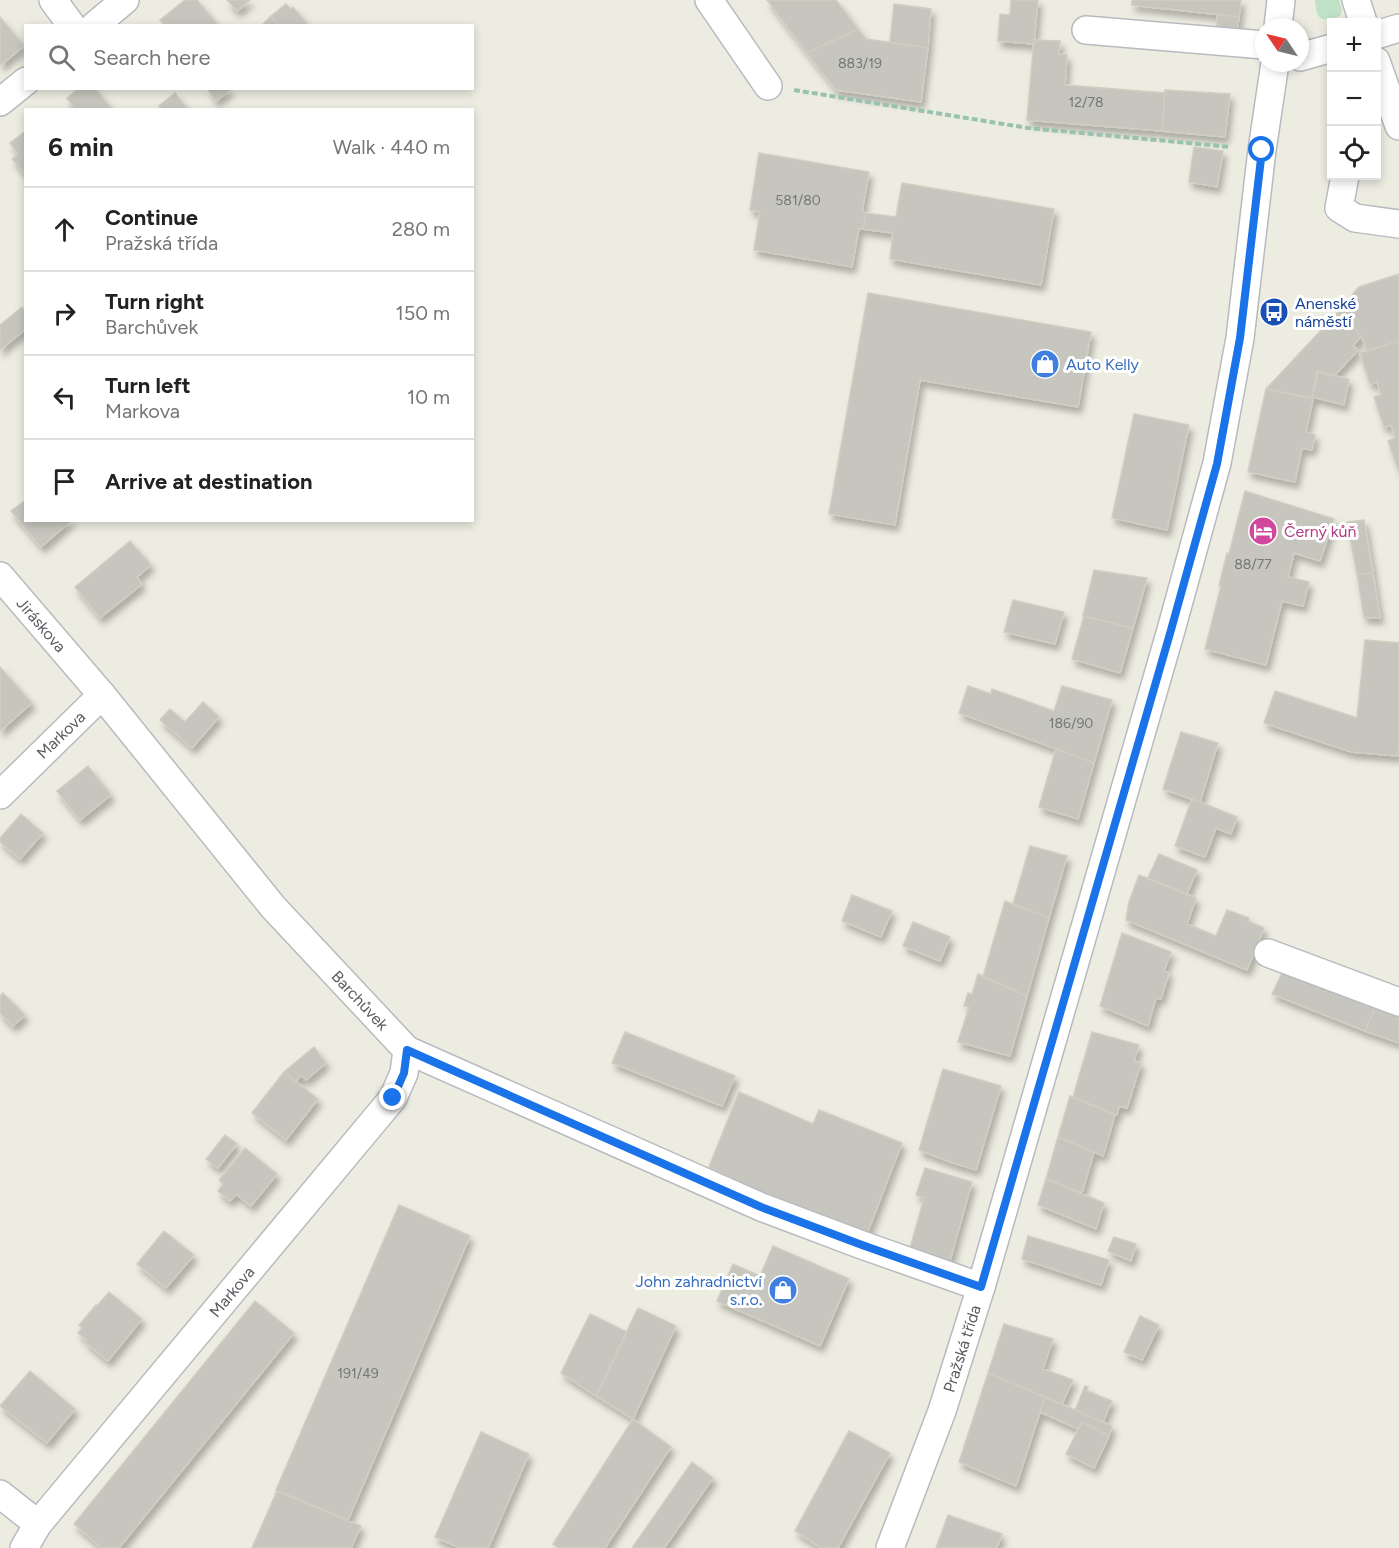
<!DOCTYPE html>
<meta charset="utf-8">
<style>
body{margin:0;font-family:Figtree,sans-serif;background:#f2f2f2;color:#222}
.controls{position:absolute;right:18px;top:18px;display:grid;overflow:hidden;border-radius:0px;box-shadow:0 3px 9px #0003}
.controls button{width:54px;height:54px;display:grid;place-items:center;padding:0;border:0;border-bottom:2px solid #e0e0e0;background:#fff;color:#222;font:30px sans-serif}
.compass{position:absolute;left:1255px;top:18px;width:54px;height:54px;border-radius:50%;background:#fff;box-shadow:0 3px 9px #0003;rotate:305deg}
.stop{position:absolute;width:18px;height:18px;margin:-14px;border:4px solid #1a73e8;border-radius:50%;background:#fff}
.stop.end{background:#1a73e8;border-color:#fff;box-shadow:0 2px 6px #0008}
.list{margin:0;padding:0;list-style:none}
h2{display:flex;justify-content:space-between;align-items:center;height:78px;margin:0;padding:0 24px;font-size:26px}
h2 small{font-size:20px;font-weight:400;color:#767676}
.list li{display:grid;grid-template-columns:39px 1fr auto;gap:18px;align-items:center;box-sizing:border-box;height:84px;padding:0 24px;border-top:2px solid #e0e0e0}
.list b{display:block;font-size:22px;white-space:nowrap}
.list p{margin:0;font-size:20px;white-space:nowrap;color:#767676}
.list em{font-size:20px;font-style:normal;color:#767676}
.icon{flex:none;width:33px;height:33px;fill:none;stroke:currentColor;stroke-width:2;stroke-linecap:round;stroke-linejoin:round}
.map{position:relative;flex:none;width:1399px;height:1548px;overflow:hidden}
.search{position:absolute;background:#fff;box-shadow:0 3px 9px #0003;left:24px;top:24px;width:450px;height:66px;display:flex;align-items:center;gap:15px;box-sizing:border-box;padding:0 21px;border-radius:0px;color:#767676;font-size:22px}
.panel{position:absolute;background:#fff;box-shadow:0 3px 9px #0003;left:24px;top:108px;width:450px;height:414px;border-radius:0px}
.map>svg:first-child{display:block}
.green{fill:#bfe2c7}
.building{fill:#c7c6be;stroke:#d0cec0;stroke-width:1.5;filter:url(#shadow)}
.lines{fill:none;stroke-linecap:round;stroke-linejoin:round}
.minor-casing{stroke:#b9babf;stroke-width:30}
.path{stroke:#99c2ae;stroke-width:4;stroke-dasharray:6 3;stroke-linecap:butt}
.minor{stroke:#fff;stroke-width:27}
.route{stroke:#1a73e8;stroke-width:8}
.labels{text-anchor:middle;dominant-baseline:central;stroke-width:6;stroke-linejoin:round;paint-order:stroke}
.number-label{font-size:14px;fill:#757678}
.transit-label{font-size:16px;fill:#164399;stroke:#fff;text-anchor:start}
.shop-label{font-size:16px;fill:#366cbe;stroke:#fff;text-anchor:start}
.hotel-label{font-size:16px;fill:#b23c85;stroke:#fff;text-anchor:start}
.street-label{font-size:16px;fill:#5a5b61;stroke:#fff}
</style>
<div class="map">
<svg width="1399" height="1548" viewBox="0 0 1399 1548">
<defs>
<filter id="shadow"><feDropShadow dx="3.5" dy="6" stdDeviation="3" flood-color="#0004"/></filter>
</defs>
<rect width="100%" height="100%" fill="#ecece1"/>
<path class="green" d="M1315 0H1339L1342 11 1340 16C1321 23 1316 20 1315 0Z"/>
<path class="building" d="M185 0H197L219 26H165L160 20Z
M227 0H250L237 11Z
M767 0H836L858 29 807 53Z
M1011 0H1038L1034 44 998 41 1000 14 1010 15Z
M1132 0H1241L1239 17 1132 5Z
M286 4 291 9 293 7 309 26H279L271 16Z
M894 4 931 9 928 48 890 42Z
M1218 14 1239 17 1237 31 1216 29Z
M271 16 279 26H261Z
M0 17 24 46 1 65 0 63Z
M858 29 866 39 928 48 921 102 836 90 807 53Z
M1034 40 1060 41 1059 54 1067 55 1065 85 1165 93 1162 131 1027 120Z
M79 88H95L110 107 106 110H76L67 98Z
M207 88H229L230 90 216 101Z
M1165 90 1230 94 1225 137 1162 131Z
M175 93 188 110H162L159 106Z
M26 131V175L12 159 18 154 10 143Z
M1194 147 1223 151 1217 187 1189 182Z
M759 153 869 172 862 212 866 213 863 229 859 228 852 267 754 250 760 212 750 210Z
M902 183 1054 209 1041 285 890 259 893 233 863 229 866 213 896 217Z
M1399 274V341L1367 351 1361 336 1350 322 1338 312 1359 287Z
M868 293 1091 332 1078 407 920 380 895 525 829 514Z
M22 307 26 312V329L0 350V325Z
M1338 312 1350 322 1361 336 1353 346 1358 350 1335 375 1317 371 1312 398 1266 389Z
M1399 341V472L1388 441 1395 438 1391 425 1384 427 1374 397 1381 395 1377 382 1370 384 1360 353Z
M1318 372 1349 379 1344 405 1312 397Z
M1266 389 1313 399 1306 432 1315 435 1312 450 1302 448 1295 482 1248 472Z
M1134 414 1189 425 1167 530 1112 518Z
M1245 491 1334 519 1320 561 1294 553 1288 577 1309 582 1303 606 1282 601 1266 665 1205 649 1221 586H1219L1227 553 1229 554Z
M26 500V520H72L41 547 11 511Z
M1364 520 1373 573 1357 574 1347 522Z
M130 541 151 565 137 577 142 584 100 618 75 587Z
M1094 570 1147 578 1133 628 1083 616Z
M1373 573 1380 618 1364 617 1357 574Z
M1013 600 1064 612 1055 644 1004 632Z
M1084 616 1133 628 1120 673 1072 659Z
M1365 640 1399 643V741L1398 756 1351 752 1264 723 1275 691 1357 718Z
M0 667 32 703 0 731Z
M968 686 991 694 992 689 1054 711 1062 686 1112 700 1094 763 959 713Z
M203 702 219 717 192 748 160 720 170 709 185 722Z
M1181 732 1218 743 1200 802 1163 789Z
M1056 749 1094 763 1078 819 1039 807Z
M88 766 111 795 80 820 57 791Z
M1192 799 1237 817 1231 834 1216 828 1205 857 1175 846Z
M21 814 43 833 20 859 0 842V838Z
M1030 846 1067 856 1049 918 1013 904Z
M1159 854 1197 870 1187 894 1148 878Z
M1139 875 1196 898 1187 924 1216 936 1227 910 1249 918 1248 921 1264 928 1247 970 1126 920 1129 902Z
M852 895 892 911 881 937 842 921Z
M1005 901 1049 918 1027 996 983 977Z
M913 922 950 937 940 961 903 946Z
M1122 933 1171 952 1164 971 1169 973 1161 999 1156 998 1148 1026 1100 1006Z
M1284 969 1376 1006 1365 1031 1272 994Z
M978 974 1027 996 1010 1056 958 1042 969 1007 964 1006 968 993 972 994Z
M3 993 25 1015 13 1026 0 1013V996Z
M1376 1006 1399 1014V1043L1365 1031Z
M625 1032 735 1076 722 1106 612 1063Z
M1092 1032 1139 1045 1134 1061 1141 1063 1127 1108 1119 1106 1117 1115 1073 1097Z
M314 1047 326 1063 306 1080 301 1075 296 1082 284 1072Z
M943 1069 1001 1086 976 1170 950 1162 919 1150Z
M284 1072 318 1099 286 1140 252 1113Z
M739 1092 813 1124 819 1110 902 1143 865 1239 834 1228 709 1167Z
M1070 1096 1115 1115 1103 1156 1058 1137Z
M225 1135 237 1144 218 1168 206 1159Z
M1058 1137 1094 1152 1082 1193 1046 1179Z
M245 1148 277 1174 251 1206 236 1194 230 1201 218 1191 223 1184 219 1180Z
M925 1168 972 1182 949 1264 909 1252 924 1198 916 1195Z
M1046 1179 1104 1203 1096 1229 1038 1205Z
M399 1205 470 1236 348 1520 276 1490Z
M164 1231 194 1255 166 1288 137 1264Z
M1028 1236 1109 1260 1101 1285 1022 1259Z
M1114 1237 1136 1244 1131 1261 1108 1251Z
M773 1246 849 1279 820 1346 717 1301 733 1264 760 1276Z
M109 1292 142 1319 108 1361 85 1342 87 1340 78 1333 82 1328 79 1325 96 1305 97 1306Z
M255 1301 294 1333 119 1548H102L74 1524Z
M638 1308 676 1326 633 1419 596 1396Z
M590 1314 627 1332 596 1396 561 1373Z
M1140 1316 1159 1325 1142 1360 1124 1352Z
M1004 1324 1053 1339 1043 1369 1073 1380 1062 1404 988 1373Z
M30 1371 75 1409 47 1443 0 1406Z
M988 1373 1045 1397 1016 1486 959 1462Z
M1085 1386 1088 1387 1087 1391 1112 1401 1103 1422 1075 1410Z
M1045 1397 1112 1426 1109 1436 1082 1422 1078 1429 1040 1412Z
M633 1419 671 1447 605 1548H559L553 1544Z
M1082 1422 1109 1436 1094 1468 1066 1454Z
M849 1431 890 1453 838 1548H821L795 1531Z
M481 1432 529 1454 488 1548H460L435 1537Z
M692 1462 713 1478 669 1541 664 1548H632Z
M277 1491 361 1526 351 1548H252Z
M948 1515 1002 1534 997 1548H936Z"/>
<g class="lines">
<g class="minor-casing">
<g id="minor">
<path d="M53 0 72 26"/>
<path d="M709 0 768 86"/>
<path d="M1356 0 1363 22"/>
<path d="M94 26 125 0"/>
<path d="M1278 27 1281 0"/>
<path d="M1086 30 1264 45"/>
<path d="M1376 35 1399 28"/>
<path d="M1300 57 1332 48"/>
<path d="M1376 61 1399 126"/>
<path d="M0 102 26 81"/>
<path d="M1345 176 1339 208 1355 218 1399 224"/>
<path id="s1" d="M0 576 102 695 0 795"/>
<path id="s2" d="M102 695 273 907 407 1050 761 1207 862 1245 981 1287"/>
<path d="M1268 953 1399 1002"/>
<path id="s3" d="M0 1494 38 1524 393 1098 404 1073 407 1050"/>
<path d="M24 1548 38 1524"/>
<path id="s4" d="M890 1548 942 1411 981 1287 1171 630 1217 463 1240 338 1262 150 1275 63"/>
</g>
</g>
<path class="path" d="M794 90 1028 128 1231 147"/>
<use href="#minor" class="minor"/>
</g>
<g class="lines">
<path class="route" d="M393 1098 404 1073 407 1050 761 1207 862 1245 981 1287 1171 630 1217 464 1240 338 1262 150"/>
</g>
<defs>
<g id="bus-disc" transform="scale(1.5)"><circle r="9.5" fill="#1a4fb4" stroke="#fff"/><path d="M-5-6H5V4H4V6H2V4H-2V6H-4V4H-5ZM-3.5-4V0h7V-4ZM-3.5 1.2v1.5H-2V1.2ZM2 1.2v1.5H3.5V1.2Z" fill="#fff"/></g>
<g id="shop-disc" transform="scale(1.5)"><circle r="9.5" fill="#3f7fe0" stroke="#fff"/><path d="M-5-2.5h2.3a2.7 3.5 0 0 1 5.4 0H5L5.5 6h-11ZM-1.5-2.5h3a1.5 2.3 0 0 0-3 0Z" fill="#fff"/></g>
<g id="hotel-disc" transform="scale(1.5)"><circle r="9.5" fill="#d1479c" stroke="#fff"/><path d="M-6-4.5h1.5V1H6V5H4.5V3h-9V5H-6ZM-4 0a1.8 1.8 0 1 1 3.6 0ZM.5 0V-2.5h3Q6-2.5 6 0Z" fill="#fff"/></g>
</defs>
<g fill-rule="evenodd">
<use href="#bus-disc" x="1274" y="312"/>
<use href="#shop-disc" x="1045" y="364"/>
<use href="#hotel-disc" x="1263" y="531"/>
<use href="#shop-disc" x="783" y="1290"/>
</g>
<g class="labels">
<g class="number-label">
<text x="860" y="63">883/19</text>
<text x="1086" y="102">12/78</text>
<text x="798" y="200">581/80</text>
<text x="1253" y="564">88/77</text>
<text x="1071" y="723">186/90</text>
<text x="358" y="1373">191/49</text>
</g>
<g class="transit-label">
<text x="1295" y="303">Anenské<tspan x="1295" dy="18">náměstí</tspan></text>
</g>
<g class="shop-label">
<text x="1066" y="364">Auto Kelly</text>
<text x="762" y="1281" text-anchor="end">John zahradnictví<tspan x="762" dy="18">s.r.o.</tspan></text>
</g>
<g class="hotel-label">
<text x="1284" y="531">Černý kůň</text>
</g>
<g class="street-label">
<text stroke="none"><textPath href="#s1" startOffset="64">Jiráskova</textPath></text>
<text transform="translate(61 735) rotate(-44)">Markova</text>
<text stroke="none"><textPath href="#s2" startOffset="400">Barchůvek</textPath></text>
<text stroke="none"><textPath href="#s3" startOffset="351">Markova</textPath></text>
<text stroke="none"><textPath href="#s4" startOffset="212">Pražská třída</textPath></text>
</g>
</g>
</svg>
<div class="controls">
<button>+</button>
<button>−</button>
<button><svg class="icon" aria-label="locate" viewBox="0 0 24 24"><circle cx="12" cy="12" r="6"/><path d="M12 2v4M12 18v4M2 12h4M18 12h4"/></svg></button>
</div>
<svg class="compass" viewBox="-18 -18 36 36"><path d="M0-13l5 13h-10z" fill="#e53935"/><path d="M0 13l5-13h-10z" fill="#767676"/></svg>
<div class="stop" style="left:1262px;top:150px"></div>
<div class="stop end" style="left:393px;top:1098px"></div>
<div class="search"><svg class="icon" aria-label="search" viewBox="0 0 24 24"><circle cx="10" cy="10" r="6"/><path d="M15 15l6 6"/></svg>Search here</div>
<section class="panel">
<h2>6 min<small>Walk · 440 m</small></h2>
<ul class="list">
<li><svg class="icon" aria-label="ahead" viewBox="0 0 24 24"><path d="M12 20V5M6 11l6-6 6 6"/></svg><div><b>Continue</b><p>Pražská třída</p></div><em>280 m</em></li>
<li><svg class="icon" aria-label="right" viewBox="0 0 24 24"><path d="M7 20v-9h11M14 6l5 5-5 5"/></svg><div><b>Turn right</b><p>Barchůvek</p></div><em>150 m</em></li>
<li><svg class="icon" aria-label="left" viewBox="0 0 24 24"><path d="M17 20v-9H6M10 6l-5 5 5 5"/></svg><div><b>Turn left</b><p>Markova</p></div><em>10 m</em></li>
<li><svg class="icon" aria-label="arrive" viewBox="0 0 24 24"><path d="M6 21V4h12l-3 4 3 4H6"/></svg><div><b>Arrive at destination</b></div></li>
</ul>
</section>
</div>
